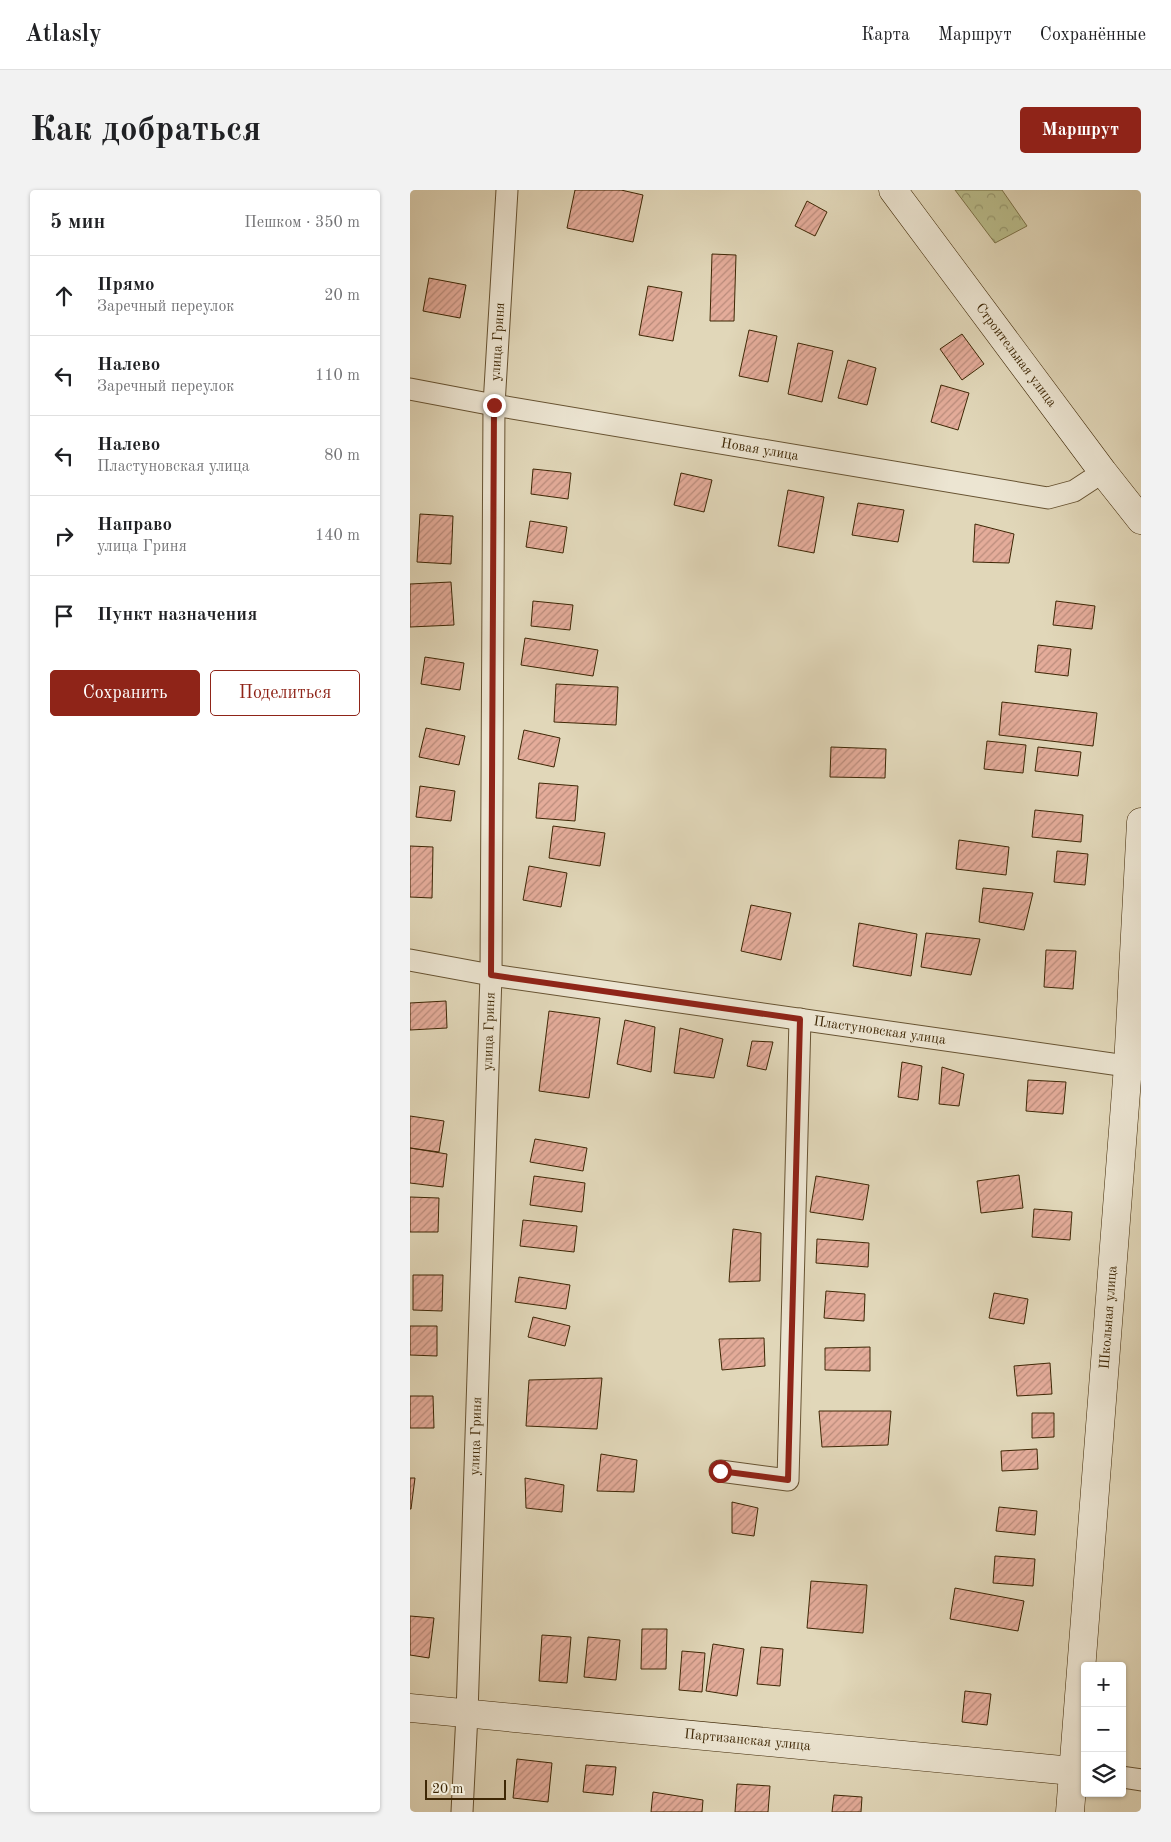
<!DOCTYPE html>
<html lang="ru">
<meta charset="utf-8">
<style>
body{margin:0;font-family:"Old Standard TT",serif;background:#f2f2f2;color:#202124}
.controls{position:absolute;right:15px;bottom:15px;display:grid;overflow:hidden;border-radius:5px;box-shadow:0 1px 4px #0004}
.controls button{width:45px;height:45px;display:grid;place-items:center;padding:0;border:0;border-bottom:1px solid #e0e0e0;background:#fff;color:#202124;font:25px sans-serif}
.scale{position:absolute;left:15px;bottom:12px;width:81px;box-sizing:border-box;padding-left:5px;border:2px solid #3e2705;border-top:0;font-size:14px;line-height:18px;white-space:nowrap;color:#3e2705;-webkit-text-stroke:4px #ece5d2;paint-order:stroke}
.stop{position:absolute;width:15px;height:15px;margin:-11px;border:4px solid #8f2418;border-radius:50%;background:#fff}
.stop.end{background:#8f2418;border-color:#fff;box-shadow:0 1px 5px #0008}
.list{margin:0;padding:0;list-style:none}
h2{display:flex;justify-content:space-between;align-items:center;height:65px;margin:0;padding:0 20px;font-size:21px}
h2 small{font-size:16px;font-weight:400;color:#757577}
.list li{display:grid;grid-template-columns:32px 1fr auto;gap:15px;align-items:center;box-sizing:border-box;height:80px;padding:0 20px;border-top:1px solid #e0e0e0}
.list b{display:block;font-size:19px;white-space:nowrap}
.list p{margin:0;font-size:16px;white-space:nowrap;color:#757577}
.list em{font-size:16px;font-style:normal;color:#757577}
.actions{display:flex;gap:10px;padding:15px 20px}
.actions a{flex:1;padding:11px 0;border:1px solid #8f2418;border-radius:5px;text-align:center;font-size:18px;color:#8f2418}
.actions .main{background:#8f2418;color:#fff}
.icon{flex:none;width:28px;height:28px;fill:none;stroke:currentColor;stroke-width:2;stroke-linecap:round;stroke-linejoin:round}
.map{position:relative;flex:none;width:731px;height:1622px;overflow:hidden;border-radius:5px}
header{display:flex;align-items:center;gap:30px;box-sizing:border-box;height:70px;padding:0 25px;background:#fff;border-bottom:1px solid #e0e0e0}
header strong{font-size:24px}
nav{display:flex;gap:28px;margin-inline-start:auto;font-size:18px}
.intro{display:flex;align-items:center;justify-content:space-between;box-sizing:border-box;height:120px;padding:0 30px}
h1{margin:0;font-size:35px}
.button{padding:12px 22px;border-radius:5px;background:#8f2418;color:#fff;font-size:18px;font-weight:700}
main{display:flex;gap:30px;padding:0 30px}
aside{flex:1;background:#fff;border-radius:5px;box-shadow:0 1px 4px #0004}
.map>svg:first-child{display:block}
.forest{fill:url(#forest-crowns);stroke:#7c7248}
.building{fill:url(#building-hatch);stroke:#3e2705}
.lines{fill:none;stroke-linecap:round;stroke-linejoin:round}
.street-casing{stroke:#675332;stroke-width:23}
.secondary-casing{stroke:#3e2705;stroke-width:29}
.street{stroke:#ece5d2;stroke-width:21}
.secondary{stroke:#ece5d2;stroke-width:28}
.route{stroke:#8f2418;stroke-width:6}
.labels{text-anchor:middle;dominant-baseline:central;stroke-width:4.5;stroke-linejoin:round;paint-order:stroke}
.street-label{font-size:14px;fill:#3e2705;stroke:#ece5d2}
</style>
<header>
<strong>Atlasly</strong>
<nav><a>Карта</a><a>Маршрут</a><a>Сохранённые</a></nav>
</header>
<div class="intro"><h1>Как добраться</h1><a class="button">Маршрут</a></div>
<main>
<aside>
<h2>5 мин<small>Пешком · 350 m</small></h2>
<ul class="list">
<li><svg class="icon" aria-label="ahead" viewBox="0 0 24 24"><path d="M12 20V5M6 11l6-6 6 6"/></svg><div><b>Прямо</b><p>Заречный переулок</p></div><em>20 m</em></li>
<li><svg class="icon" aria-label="left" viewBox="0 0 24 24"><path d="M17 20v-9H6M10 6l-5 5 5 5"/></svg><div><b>Налево</b><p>Заречный переулок</p></div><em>110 m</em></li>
<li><svg class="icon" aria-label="left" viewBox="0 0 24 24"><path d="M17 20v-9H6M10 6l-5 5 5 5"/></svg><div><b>Налево</b><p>Пластуновская улица</p></div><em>80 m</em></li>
<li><svg class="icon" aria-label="right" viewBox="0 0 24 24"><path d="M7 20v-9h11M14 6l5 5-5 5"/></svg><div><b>Направо</b><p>улица Гриня</p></div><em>140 m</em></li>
<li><svg class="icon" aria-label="arrive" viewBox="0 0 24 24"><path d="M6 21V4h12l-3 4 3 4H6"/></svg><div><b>Пункт назначения</b></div></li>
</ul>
<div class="actions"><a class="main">Сохранить</a><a>Поделиться</a></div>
</aside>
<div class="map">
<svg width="731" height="1622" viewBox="0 0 731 1622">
<defs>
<pattern id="forest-crowns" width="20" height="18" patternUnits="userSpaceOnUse" patternTransform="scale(1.25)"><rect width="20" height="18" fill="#b9bc8b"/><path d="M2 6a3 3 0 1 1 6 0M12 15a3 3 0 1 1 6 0" fill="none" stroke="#989970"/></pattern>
<pattern id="building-hatch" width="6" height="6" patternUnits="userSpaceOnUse" patternTransform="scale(1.25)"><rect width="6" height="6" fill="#e4ac9a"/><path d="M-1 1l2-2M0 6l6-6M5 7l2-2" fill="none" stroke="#ba8c7c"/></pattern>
</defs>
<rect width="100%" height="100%" fill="#e1d7b9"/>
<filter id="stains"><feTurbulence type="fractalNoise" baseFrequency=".004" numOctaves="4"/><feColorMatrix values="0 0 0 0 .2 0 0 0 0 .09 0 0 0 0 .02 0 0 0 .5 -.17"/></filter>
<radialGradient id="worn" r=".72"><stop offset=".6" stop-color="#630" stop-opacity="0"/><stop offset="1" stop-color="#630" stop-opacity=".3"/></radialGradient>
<path class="forest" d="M545 0H592L617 36 585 53Z"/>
<path class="building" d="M165 0H211L233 5 223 52 157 38Z
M397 11 417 22 405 46 385 36Z
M302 64 326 65 324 131H300Z
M19 88 56 95 50 128 13 121Z
M238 96 272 102 263 151 229 145Z
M339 140 367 146 358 192 329 186Z
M552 144 574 174 552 190 530 159Z
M388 153 423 161 412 212 378 204Z
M438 170 466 178 457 215 428 208Z
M531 195 559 203 548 240 521 232Z
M123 279 161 283 158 309 121 304Z
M271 283 302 290 294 322 264 315Z
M378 300 414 307 404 363 368 356Z
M448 313 494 320 488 352 442 345Z
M10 324 43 326 41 374 7 372Z
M120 331 157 337 153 363 116 357Z
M565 334 604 344 599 373 563 372Z
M41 392 44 435 0 437V394Z
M123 411 163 415 160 440 121 436Z
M646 411 685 416 682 439 643 435Z
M115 448 188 460 183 486 111 475Z
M628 455 661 459 658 486 625 482Z
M15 467 54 473 50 500 11 494Z
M146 494 208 497 206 535 144 532Z
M592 512 687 523 683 556 589 545Z
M16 538 55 546 49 575 9 567Z
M114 540 150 548 144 577 108 569Z
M577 551 616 555 613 583 574 579Z
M421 557 476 559 475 588 420 587Z
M628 557 671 562 668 586 625 581Z
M129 593 168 596 165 631 126 628Z
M10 596 45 601 41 631 6 627Z
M625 620 673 625 671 652 622 647Z
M143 636 195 643 190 676 139 668Z
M549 650 599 657 596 685 546 679Z
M0 656 23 657 22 708 0 707Z
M647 661 678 664 675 695 644 692Z
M119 676 157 683 151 717 113 710Z
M573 698 623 703 614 740 569 732Z
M341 715 381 723 371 770 331 761Z
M449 733 507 744 501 786 443 776Z
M516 743 570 749 561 785 511 777Z
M636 760 666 761 663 799 634 797Z
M36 811 37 838 0 840V813Z
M139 821 190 828 179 908 129 901Z
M215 830 245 837 241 882 207 874Z
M270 838 313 849 304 888 264 883Z
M342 851 363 852 356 880 337 876Z
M492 872 512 876 508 910 488 907Z
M532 877 554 884 549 916 529 914Z
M618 890 656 892 653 924 616 921Z
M0 926 34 931 29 962 0 958Z
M125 949 177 958 173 981 120 972Z
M0 958 37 964 33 997 0 993Z
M609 985 613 1018 571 1023 567 991Z
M124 986 175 993 172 1022 120 1015Z
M406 986 459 995 453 1030 400 1022Z
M0 1007 29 1008 28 1042H0Z
M624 1019 662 1022 660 1050 622 1047Z
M113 1030 167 1036 164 1062 110 1056Z
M323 1039 351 1043 350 1091 319 1092Z
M407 1049 459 1053 458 1077 406 1073Z
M3 1085H33L32 1121 3 1120Z
M109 1087 160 1095 156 1119 105 1112Z
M416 1101 455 1104 454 1131 414 1128Z
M584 1103 618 1109 614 1134 579 1128Z
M123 1127 160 1136 155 1156 118 1147Z
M0 1136H27V1166L0 1165Z
M354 1148 355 1176 312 1180 309 1149Z
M460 1157V1181L415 1180V1158Z
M640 1173 642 1204 607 1206 604 1176Z
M192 1188 187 1239 116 1236 119 1190Z
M0 1206H23L24 1238H0Z
M409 1221H481L478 1255 412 1257Z
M622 1223H644V1247L622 1248Z
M627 1259 628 1279 592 1281 591 1261Z
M191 1264 227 1270 224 1302 187 1301Z
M0 1288H5L1 1319H0Z
M115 1288 154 1295 152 1322 116 1318Z
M322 1312 348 1318 344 1346 322 1343Z
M589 1317 627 1321 625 1345 586 1341Z
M585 1366 625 1369 623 1396 583 1393Z
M401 1391 457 1395 453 1443 397 1438Z
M545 1398 614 1411 608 1441 540 1429Z
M0 1426 24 1428 19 1468 0 1465Z
M232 1439H257L256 1479H231Z
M132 1445 161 1447 157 1493 129 1491Z
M178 1447 210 1450 206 1490 174 1487Z
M303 1454 334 1459 327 1506 296 1501Z
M351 1457 373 1459 370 1496 347 1494Z
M272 1461 295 1463 292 1502 269 1500Z
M555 1501 581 1504 577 1535 552 1532Z
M107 1569 142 1573 138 1612 103 1608Z
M176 1575 206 1577 203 1605 173 1602Z
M327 1594 360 1596 358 1622H325Z
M243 1602 293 1610 292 1622H241Z
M424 1605 452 1607 451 1622H422Z"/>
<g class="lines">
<g class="street-casing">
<g id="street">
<path id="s1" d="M0 199 84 215 638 308 664 301 693 282"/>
<path id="s2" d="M0 770 81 785 731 878"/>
<path d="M310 1281 378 1290 390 829"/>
<path d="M712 1587 731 1590"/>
<path id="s3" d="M52 1622 57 1524 81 785 84 215 97 0"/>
</g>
</g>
<g class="secondary-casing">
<g id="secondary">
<path id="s4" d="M483 0 693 282 731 330"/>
<path id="s5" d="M0 1518 662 1581"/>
<path id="s6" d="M660 1622 718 876 731 632"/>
</g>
</g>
<use href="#street" class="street"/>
<use href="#secondary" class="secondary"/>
</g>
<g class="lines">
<path class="route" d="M84 215 81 785 390 829 378 1290 310 1281"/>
</g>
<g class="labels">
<g class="street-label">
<text stroke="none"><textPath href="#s3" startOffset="1471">улица Гриня</textPath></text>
<text stroke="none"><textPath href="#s4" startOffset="206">Строительная улица</textPath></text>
<text stroke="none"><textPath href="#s1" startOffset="355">Новая улица</textPath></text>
<text stroke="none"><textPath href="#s2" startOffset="475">Пластуновская улица</textPath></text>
<text stroke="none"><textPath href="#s3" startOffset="781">улица Гриня</textPath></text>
<text stroke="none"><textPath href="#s6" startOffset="496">Школьная улица</textPath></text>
<text stroke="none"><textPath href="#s3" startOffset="376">улица Гриня</textPath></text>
<text stroke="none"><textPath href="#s5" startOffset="339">Партизанская улица</textPath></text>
</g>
</g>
<rect width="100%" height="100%" filter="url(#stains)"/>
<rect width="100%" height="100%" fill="url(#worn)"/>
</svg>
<div class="controls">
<button>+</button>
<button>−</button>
<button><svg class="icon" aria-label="layers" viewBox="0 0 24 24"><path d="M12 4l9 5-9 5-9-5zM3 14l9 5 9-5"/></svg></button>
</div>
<div class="scale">20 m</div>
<div class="stop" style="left:310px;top:1281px"></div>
<div class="stop end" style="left:84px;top:215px"></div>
</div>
</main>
